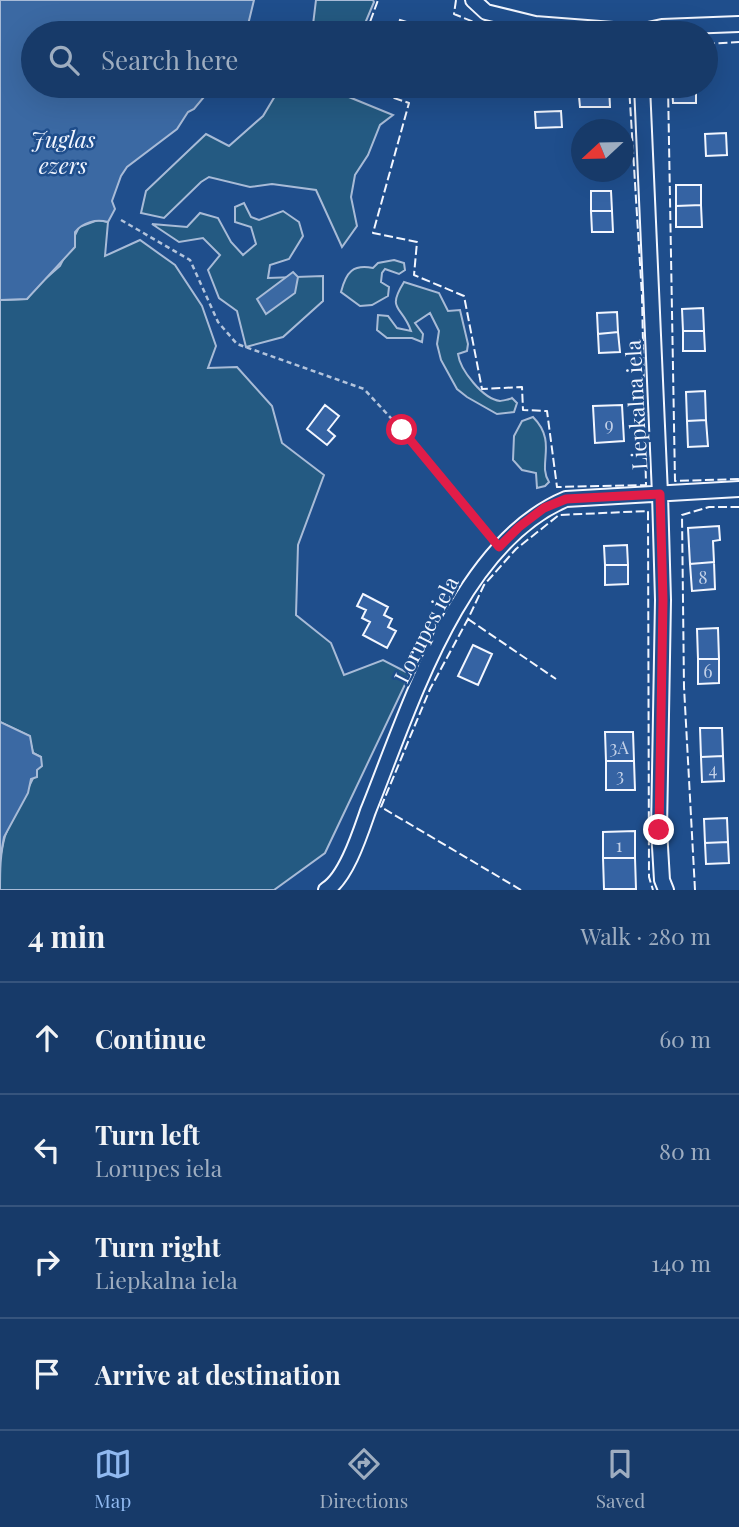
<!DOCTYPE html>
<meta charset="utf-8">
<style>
body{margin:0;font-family:"Playfair Display",serif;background:#244571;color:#f1f3f6}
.compass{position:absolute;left:571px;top:119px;width:63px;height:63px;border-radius:50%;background:#173a69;box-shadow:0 7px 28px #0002;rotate:248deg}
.stop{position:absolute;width:21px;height:21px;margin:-16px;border:5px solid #e11d48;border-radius:50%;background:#fff}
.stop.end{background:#e11d48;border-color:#fff;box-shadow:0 2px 7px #0008}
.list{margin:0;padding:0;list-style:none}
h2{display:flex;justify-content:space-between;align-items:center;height:91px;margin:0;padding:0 28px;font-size:30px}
h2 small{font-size:23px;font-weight:400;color:#9eadc0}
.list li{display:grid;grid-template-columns:46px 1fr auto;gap:21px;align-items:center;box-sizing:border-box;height:112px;padding:0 28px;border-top:2px solid #36547d}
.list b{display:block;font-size:26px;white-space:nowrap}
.list p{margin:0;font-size:23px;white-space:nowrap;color:#9eadc0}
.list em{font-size:23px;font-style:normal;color:#9eadc0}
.icon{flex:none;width:38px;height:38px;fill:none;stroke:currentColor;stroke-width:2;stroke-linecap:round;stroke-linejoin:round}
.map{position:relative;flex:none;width:739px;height:890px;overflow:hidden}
.search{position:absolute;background:#173a69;box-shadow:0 7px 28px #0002;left:21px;right:21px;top:21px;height:77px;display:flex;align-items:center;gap:18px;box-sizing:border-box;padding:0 24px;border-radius:38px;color:#9eadc0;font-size:26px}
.sheet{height:539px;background:#173a69}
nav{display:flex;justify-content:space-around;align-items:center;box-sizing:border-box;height:98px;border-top:2px solid #36547d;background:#173a69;font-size:19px;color:#9eadc0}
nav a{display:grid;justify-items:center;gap:4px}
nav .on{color:#90b9f0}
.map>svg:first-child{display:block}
.green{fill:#245a82;stroke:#a8bbd7;stroke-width:2}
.water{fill:#3b69a3;stroke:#a8bbd7;stroke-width:2}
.building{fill:#3563a3;stroke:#f2f6ff;stroke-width:2}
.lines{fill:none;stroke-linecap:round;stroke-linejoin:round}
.street-casing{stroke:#f2f6ff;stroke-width:18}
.path{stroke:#b3c4dc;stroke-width:2.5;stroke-dasharray:5 3.5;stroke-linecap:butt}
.street{stroke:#1f4e8c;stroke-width:14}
.fence{stroke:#f2f6ff;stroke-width:2;stroke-dasharray:9 3.5;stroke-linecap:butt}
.route{stroke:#e11d48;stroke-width:9}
.labels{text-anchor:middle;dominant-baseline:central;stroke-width:5;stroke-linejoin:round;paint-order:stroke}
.number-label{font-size:18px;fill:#c3d1e8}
.street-label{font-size:21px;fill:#f2f6ff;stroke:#1f4e8c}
.water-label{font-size:23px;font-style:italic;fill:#f2f6ff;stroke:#1f4e8c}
</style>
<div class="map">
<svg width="739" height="890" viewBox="0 0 739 890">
<rect width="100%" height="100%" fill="#1f4e8c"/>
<path class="green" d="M316 0H373L374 2 361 33H312Z
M281 86H345L344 95 393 115 380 125 368 155 355 175 351 197 357 226 342 247 316 190 272 184 250 187 209 177 201 182 164 218 141 213 146 191 206 134 229 146 263 116Z
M244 203 251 217 259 220 283 211 299 222 303 236 289 259 270 265 268 278 323 276V301L283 337 246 347 237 311 219 298 208 270 220 255 203 238 179 242 152 224 187 227 200 213 218 218 231 242 243 255 256 244 251 227 235 222V207Z
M98 220 108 222 105 256 140 240 175 265 202 306 216 346 208 368 237 367 272 406 282 443 324 475 298 545 296 615 331 643 344 675 383 660 410 674 325 853 274 890H0C0 872 0 853 5 836 15 809 33 786 41 757L33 753 29 736 0 722V300L27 299 35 288 60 266 79 227Z
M394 260 404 263 405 270 399 274 385 269 382 273 381 282 389 287 388 296 372 305 360 306 341 292C346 272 353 264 373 268L378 263Z
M404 282 439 293 448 311 460 310 468 344 467 351 458 354C460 370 483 399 500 401 501 401 511 399 512 398L517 403 514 412 497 414 467 397 457 389 441 360 437 344 439 331 430 313 415 323 423 334 422 342 412 338H387L377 330 378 315 388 316 397 328 411 331C402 305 386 311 404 282Z
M533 417C558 442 537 464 549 482L545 486 537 488 536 473 522 470 513 460 514 436 522 421Z"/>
<path class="water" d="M0 0H254L246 33H33V86H206L209 91 194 109 188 112 177 129 127 167 121 176 112 201 115 209 108 222C96 219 83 222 75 232V247L27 299 0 300Z
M293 272 298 277 295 293 266 314 257 299Z
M0 722 30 736 33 753 41 757 42 766 37 770V777L31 779 28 793 4 837 0 859Z"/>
<path class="building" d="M400 20 423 27 421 33H388L390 27 397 29Z
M588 86H609L610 107H580L579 96H588Z
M672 86H696V103H673Z
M561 111 562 127 536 128 535 112Z
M726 133 727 155 706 156 705 134Z
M676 185H701V205L676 206Z
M591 191H611L612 211H591Z
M701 205 702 227H676V206Z
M591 211H612L613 232H592Z
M703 308 704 331H683L682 309Z
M617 312 618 332 598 334 597 313Z
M683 331H704L705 351H683Z
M618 332 620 352 599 353 598 334Z
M705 391 706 420 687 421 686 392Z
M325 405 339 416 328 430 335 436 327 445 307 429Z
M622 405 624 441 595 443 593 406Z
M706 420 708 446 688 447 687 421Z
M719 526 720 540 713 541 714 562 690 564 688 528Z
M627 545 628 565H605L604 546Z
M714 562 715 589 692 591 690 564Z
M605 565H628V584L605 585Z
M363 594 388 607 384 615 392 619 388 627 396 631 387 648 363 635 370 622 362 618 366 610 357 606Z
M718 628 719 659H698L697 629Z
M473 645 492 654 478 685 458 676Z
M698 659H719V683L698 684Z
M700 728H722L723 756 701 757Z
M605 732H633L634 761H606Z
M723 756 724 781 702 782 701 757Z
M606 761H634L635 790H606Z
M727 818 728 842 705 843 704 819Z
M635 831V858H603V832Z
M728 842 729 863 706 864 705 843Z
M603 858H635L636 889H604Z"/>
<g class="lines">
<g class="street-casing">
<path id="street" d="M473 0 486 12 535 24 639 32 662 27 739 24
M642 86 660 494 663 600 659 830 662 880 666 890
M326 890C346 878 360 834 368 811 409 710 458 544 566 499L739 489"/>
</g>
<path class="path" d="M121 220 190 260 218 322 237 344 364 389 402 430 491 537"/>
<use href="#street" class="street"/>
<path class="fence" d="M456 0 454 14 501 33
M366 33 378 0
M706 44 739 42
M358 86 409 103 373 233 417 242 414 275 464 296 482 389 522 387 523 410 547 411 557 487 646 485 642 296 629 86
M668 86 675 481 739 479
M468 619 556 679
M521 890 381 807 430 689 468 619 484 585 516 549 559 515 648 511 649 877 653 890
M695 890 684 687 682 515 709 507H739"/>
</g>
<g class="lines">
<path class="route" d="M402 430 499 547 519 527 544 508 566 499 660 494 663 600 659 830"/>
</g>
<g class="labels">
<g class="number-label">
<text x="609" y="424">9</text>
<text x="703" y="577">8</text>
<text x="708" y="671">6</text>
<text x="619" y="747">3A</text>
<text x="713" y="769">4</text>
<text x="620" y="775">3</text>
<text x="619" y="845">1</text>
</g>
<g class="street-label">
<text transform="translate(635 405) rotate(-93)">Liepkalna iela</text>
<text transform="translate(425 629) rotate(-63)">Lorupes iela</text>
</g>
<g class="water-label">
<text x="63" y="138">Juglas<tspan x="63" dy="26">ezers</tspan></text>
</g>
</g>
</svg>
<svg class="compass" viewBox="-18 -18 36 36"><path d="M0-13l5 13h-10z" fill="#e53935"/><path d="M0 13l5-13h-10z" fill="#9eadc0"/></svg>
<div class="stop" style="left:402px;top:430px"></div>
<div class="stop end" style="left:659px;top:830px"></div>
<div class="search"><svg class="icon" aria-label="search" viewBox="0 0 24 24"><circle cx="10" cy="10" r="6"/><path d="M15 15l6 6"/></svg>Search here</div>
</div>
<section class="sheet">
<h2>4 min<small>Walk · 280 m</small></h2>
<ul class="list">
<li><svg class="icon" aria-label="ahead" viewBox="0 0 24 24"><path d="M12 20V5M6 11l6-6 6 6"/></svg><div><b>Continue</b></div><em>60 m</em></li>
<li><svg class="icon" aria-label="left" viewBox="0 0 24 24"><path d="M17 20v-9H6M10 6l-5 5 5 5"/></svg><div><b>Turn left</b><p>Lorupes iela</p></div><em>80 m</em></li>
<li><svg class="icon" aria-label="right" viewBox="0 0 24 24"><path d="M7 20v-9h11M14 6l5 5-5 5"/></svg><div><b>Turn right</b><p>Liepkalna iela</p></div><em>140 m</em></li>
<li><svg class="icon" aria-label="arrive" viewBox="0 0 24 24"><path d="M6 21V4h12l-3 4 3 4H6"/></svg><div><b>Arrive at destination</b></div></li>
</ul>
</section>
<nav>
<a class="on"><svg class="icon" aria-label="map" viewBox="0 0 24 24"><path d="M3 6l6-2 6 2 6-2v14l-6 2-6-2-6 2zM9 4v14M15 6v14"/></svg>Map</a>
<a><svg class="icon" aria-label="directions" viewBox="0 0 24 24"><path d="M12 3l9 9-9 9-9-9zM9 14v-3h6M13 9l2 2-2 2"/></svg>Directions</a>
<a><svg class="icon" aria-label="saved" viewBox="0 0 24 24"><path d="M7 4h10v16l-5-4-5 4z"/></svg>Saved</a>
</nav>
